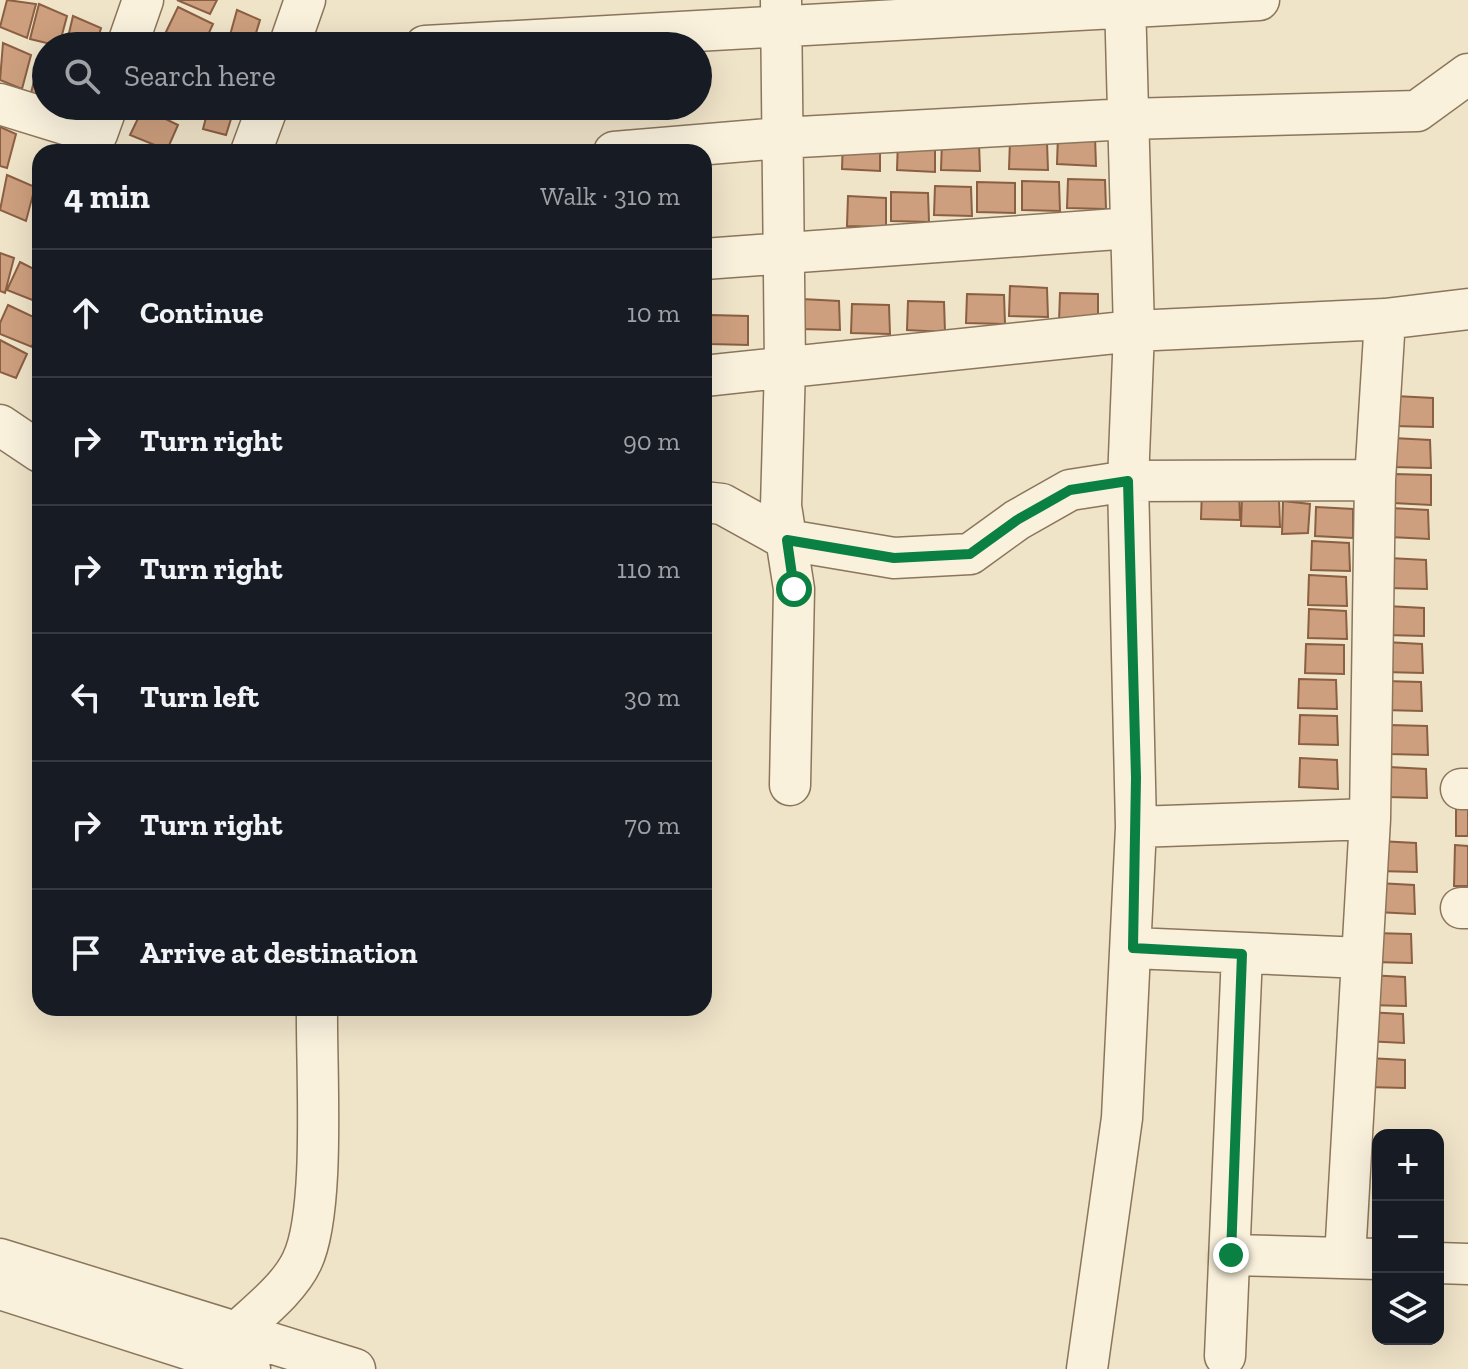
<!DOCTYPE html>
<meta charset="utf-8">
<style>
body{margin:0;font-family:"Zilla Slab",serif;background:#20242c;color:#f1f3f6}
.controls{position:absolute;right:24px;bottom:24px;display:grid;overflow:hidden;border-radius:16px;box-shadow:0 8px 32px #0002}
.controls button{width:72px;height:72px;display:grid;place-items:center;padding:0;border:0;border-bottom:2px solid #363941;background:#171b24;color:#f1f3f6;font:40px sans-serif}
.stop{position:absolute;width:24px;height:24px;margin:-18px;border:6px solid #0b8043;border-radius:50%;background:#fff}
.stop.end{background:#0b8043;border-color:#fff;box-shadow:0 2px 8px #0008}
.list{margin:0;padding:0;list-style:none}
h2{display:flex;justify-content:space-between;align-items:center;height:104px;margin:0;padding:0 32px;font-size:34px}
h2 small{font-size:26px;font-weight:400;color:#9ea1a6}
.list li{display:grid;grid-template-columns:52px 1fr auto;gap:24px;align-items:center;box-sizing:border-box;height:128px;padding:0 32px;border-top:2px solid #363941}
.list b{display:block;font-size:30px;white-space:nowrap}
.list em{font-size:26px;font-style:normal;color:#9ea1a6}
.icon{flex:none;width:44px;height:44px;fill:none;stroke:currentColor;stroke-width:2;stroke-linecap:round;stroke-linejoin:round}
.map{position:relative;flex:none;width:1468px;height:1369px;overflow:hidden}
.search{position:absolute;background:#171b24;box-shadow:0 8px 32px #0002;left:32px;top:32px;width:680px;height:88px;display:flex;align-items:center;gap:20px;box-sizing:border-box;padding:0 28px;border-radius:44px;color:#9ea1a6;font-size:30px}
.panel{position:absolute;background:#171b24;box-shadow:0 8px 32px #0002;left:32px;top:144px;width:680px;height:872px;border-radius:24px}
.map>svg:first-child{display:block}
.building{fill:#cd9f7e;stroke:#8b5f42;stroke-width:2}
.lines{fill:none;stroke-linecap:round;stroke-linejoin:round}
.minor-casing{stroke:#8b765c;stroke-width:43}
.minor{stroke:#f9f1dc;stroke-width:40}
.route{stroke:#0b8043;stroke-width:10}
</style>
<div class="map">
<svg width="1468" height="1369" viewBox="0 0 1468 1369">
<rect width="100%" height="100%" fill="#efe3c8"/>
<path class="building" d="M7 0 36 4 27 38 0 27Z
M177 0H217L210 14Z
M39 4 67 16 59 46 30 39Z
M178 7 213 24 203 46 165 34Z
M237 10 260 20 252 46H227Z
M73 16 101 28 96 46H66Z
M3 43 31 55 22 89 0 80Z
M40 58 46 61V99L31 93Z
M151 106H182L177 117Z
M209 106H235L226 135 203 129Z
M143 108 178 125 167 150 130 135Z
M0 127 16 134 7 168 0 166Z
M1058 135 1095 137 1096 166 1057 164Z
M843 140 880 142V171L842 169Z
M1010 140 1047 142 1048 170 1009 169Z
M898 141 935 142V172L897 170Z
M942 141 979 143 980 171 941 170Z
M7 175 35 187 26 221 0 210Z
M1068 179 1105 180 1106 209 1067 208Z
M1022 181 1059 182 1060 211 1022 210Z
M977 182 1015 183V213L977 212Z
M935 186 971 187 972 216 934 215Z
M891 192 928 193 929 222 891 221Z
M848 196 886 198V227L847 226Z
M0 253 14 258 5 293 0 291Z
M20 262 40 272V303L7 290Z
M1010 286 1047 288 1048 317 1009 316Z
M1060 293 1098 294V324L1059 322Z
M967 294 1004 295 1005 324 966 323Z
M802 299 839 301 840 330 801 329Z
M908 301 944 302 945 332 907 330Z
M852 304 889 305 890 334 851 333Z
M8 305 40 320 32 347 0 334V323Z
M711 315 748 316V345L710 344Z
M0 340 27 354 16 378 0 372Z
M1395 396 1433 398V427L1394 426Z
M1393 438 1430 440 1431 468 1392 467Z
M1394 474 1431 475V505L1393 503Z
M1202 489 1239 490 1240 520 1201 519Z
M1242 496 1279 498 1280 527 1241 526Z
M1283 501 1310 504 1308 533 1282 534Z
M1316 507 1353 509V538L1315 536Z
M1391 508 1428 510 1429 539 1390 537Z
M1312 541 1349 543 1350 571 1311 570Z
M1389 558 1426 560 1427 589 1388 588Z
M1309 575 1346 577 1347 606 1308 605Z
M1387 606 1424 608V636L1386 635Z
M1309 609 1346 611 1347 639 1308 638Z
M1385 642 1422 644 1423 673 1384 672Z
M1306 644 1344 645V674L1305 673Z
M1299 679 1336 680 1337 709 1298 708Z
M1384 681 1421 682 1422 711 1383 710Z
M1300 715 1337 716 1338 745 1299 744Z
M1390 725 1427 726 1428 755 1389 754Z
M1300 758 1337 760 1338 789 1299 787Z
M1389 767 1426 769 1427 798 1388 797Z
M1456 796 1468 797V836H1456Z
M1379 841 1416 843 1417 872 1378 871Z
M1455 845 1468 846V886H1454Z
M1377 883 1414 885 1415 914 1376 912Z
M1374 933 1411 934 1412 963 1373 962Z
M1368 975 1405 977 1406 1006 1368 1005Z
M1366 1012 1403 1014 1404 1043 1365 1041Z
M1368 1058 1405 1060V1088L1367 1087Z"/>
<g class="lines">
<g class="minor-casing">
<path id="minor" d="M781 0 785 366 781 506 794 589 790 785
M127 46 143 0
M289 46 305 0
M425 46 1259 0
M0 104 97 134 107 106
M251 152 268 106
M614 152 781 138 1128 119 1417 111 1468 74
M704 259 1131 228
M704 376 1134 331 1385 319 1468 309
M0 425 40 452
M704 502 722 504 787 540 894 558 970 554 1017 520 1070 490 1128 481 1375 480
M1461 789H1468
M1136 827 1370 819 1375 480 1385 319
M1461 908H1468
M1133 948 1362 958
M1231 1255 1378 1259
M1345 1258 1370 819
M0 1259 355 1369
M1438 1263 1468 1264
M0 1289 250 1369
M235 1334C257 1313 289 1289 302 1261 326 1211 316 1068 317 1008
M1225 1356 1242 954
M1087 1369 1122 1118 1136 827 1128 481 1134 331 1125 0"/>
</g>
<use href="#minor" class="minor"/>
</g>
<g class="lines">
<path class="route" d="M794 589 787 540 894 558 970 554 1017 520 1070 490 1128 481 1136 778 1133 948 1242 954 1231 1255"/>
</g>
</svg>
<div class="controls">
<button>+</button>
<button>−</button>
<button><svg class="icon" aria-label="layers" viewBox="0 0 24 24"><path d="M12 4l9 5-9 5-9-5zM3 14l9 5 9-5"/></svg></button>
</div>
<div class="stop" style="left:794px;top:589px"></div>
<div class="stop end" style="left:1231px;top:1255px"></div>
<div class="search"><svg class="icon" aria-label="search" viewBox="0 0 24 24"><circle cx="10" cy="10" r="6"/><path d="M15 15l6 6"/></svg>Search here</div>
<section class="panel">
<h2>4 min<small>Walk · 310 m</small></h2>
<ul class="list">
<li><svg class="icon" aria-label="ahead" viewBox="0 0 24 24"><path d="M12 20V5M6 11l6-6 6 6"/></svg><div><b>Continue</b></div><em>10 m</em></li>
<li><svg class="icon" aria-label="right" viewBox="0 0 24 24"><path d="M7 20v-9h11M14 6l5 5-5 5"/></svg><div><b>Turn right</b></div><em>90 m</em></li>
<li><svg class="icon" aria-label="right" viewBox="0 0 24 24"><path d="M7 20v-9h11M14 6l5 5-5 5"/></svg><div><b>Turn right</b></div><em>110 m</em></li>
<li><svg class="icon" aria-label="left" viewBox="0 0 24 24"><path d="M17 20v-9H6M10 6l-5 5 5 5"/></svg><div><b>Turn left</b></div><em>30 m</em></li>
<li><svg class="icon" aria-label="right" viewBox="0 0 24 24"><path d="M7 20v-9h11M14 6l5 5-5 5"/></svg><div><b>Turn right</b></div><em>70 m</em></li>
<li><svg class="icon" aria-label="arrive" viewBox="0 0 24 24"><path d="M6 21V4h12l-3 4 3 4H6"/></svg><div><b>Arrive at destination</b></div></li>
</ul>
</section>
</div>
